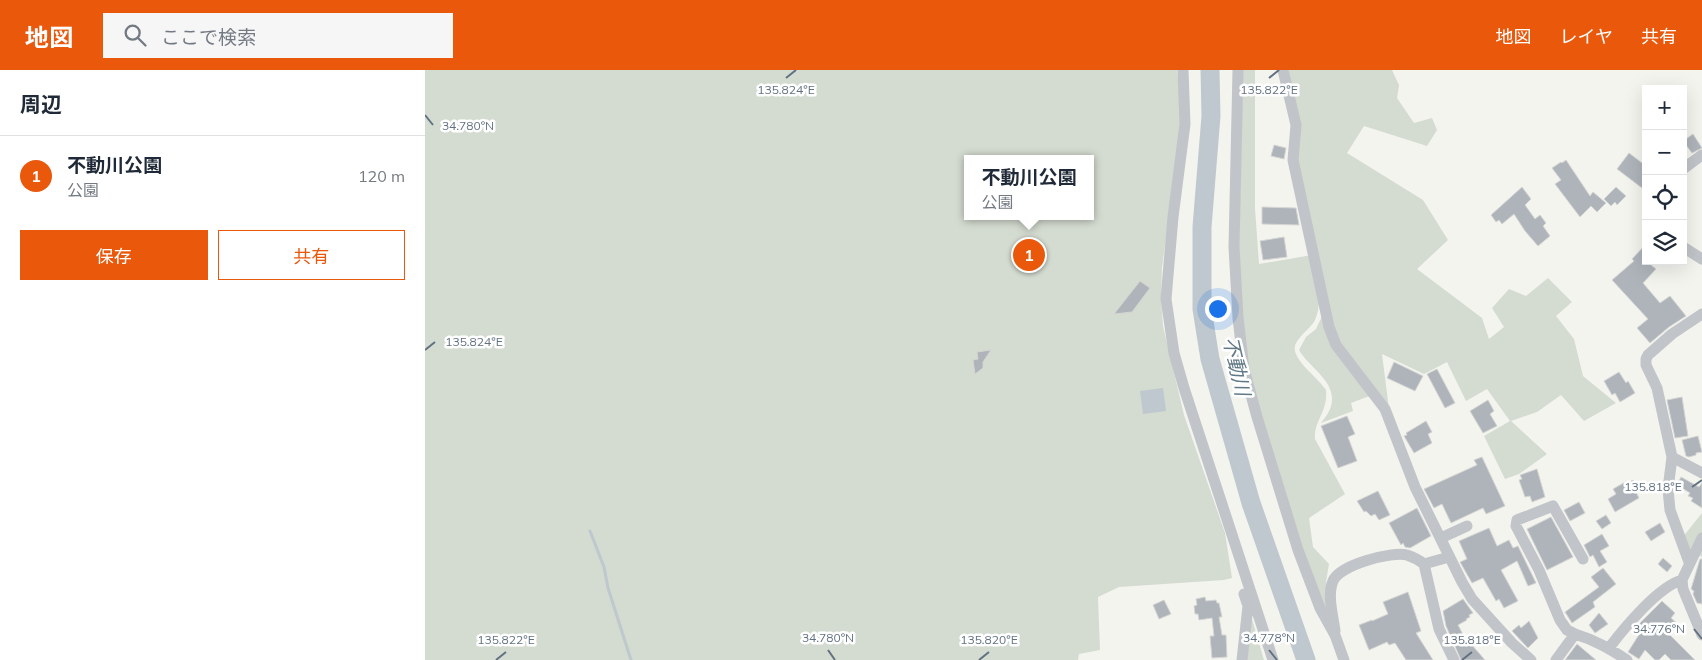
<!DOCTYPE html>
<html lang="ja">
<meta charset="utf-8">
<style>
body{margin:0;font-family:Mulish,"Noto Sans JP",sans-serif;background:#f6f6f7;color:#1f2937}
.controls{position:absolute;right:15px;top:15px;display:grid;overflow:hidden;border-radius:0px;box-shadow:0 5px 20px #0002}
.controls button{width:45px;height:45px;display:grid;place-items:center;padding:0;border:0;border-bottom:1px solid #e0e1e3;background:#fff;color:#1f2937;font:25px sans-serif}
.you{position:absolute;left:792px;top:238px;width:18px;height:18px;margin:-12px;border:4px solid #fff;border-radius:50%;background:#1a73e8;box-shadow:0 0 0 8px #1a73e833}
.badge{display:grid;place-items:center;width:32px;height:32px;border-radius:50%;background:#ea580c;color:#fff;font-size:16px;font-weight:700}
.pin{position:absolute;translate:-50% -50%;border:2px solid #fff;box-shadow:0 1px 5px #0006}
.popup{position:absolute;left:539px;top:85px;width:130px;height:65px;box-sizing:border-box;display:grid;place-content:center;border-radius:0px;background:#fff;filter:drop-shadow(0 1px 4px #0005);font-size:16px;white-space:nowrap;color:#747a83}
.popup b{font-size:19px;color:#1f2937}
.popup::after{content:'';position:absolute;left:50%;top:100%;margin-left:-10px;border:10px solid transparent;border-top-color:#fff}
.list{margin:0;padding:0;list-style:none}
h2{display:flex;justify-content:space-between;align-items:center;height:65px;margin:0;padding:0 20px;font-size:21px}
h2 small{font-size:16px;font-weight:400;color:#747a83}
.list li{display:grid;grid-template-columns:32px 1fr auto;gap:15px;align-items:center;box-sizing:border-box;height:80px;padding:0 20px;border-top:1px solid #e0e1e3}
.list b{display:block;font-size:19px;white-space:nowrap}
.list p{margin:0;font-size:16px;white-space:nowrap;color:#747a83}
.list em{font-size:16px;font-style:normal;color:#747a83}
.actions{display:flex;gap:10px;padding:15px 20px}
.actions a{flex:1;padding:11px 0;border:1px solid #ea580c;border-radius:0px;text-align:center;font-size:18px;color:#ea580c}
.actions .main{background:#ea580c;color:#fff}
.icon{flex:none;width:28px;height:28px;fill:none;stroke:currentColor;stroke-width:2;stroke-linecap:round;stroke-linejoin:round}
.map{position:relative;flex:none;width:1277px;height:590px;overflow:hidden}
header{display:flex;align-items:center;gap:30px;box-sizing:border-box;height:70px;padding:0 25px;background:#ea580c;color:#fff}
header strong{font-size:24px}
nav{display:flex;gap:28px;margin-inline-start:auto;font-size:18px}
.search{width:350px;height:45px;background:#f6f6f7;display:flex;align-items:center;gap:12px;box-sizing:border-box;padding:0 18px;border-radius:0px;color:#747a83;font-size:19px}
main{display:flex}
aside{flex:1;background:#fff}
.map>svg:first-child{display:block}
.green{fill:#d4dbd0;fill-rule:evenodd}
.water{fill:#bfc8ce}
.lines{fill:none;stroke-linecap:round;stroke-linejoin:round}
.stream{stroke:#bfc8ce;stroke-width:3}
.river{stroke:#bfc8ce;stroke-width:19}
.building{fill:#aeb4ba;stroke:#d5d5d3}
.minor{stroke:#c1c4c8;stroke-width:11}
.ticks{fill:none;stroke:#627182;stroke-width:2}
.labels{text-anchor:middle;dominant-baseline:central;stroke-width:5;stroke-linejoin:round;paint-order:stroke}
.water-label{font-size:20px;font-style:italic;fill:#627a87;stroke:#fff}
.ticks-label{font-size:12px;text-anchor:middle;fill:#627182;stroke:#fff;stroke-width:5;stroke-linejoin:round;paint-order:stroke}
</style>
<header>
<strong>地図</strong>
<div class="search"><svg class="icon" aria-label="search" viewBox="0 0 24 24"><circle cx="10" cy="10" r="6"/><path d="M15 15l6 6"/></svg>ここで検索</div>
<nav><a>地図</a><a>レイヤ</a><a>共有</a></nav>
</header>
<main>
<aside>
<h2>周辺<small></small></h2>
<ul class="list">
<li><span class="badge">1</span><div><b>不動川公園</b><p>公園</p></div><em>120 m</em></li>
</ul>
<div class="actions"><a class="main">保存</a><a>共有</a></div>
</aside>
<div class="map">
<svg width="1277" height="590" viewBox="0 0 1277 590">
<rect width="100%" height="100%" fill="#f4f4ef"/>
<path class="green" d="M0 0H752L756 33V53L737 198 736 229 738 256 759 345 800 463 807 508 799 510 694 517 673 527 675 580 654 584 653 590H0ZM543 89H665V146H543Z
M818 0H830V138L834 194 887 185C890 205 899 230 890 250 886 259 867 270 870 281 873 294 893 308 901 320 903 342 889 350 890 369L920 424 884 448 888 477 904 494 901 512 907 548 899 536 878 479 836 346 823 298 817 248 814 177Z
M862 0H967L974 15 972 28 989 53 1007 48 1012 60 1002 76 939 56 922 83 998 130 1023 170 992 199 1057 248 1064 269 1079 257 1067 238 1084 219 1101 226 1123 208 1147 232 1131 246 1149 269 1158 306 1191 333 1159 351 1136 325 1112 342 1086 351 1122 384 1094 404 1080 409 1059 366 1085 351 1062 319 1041 331 1022 292 999 304 957 284 964 339 914 273 907 256 871 89Z
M899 242 902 258 947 325 926 333 928 341 896 353C899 349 903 344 905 339 915 313 885 299 874 280L881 267 891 259Z
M1277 443V487L1264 481 1257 468Z
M826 546 839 590H822Z"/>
<path class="water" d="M738 318 741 341 718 344 715 321Z"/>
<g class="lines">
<path class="stream" d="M165 461 179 497 183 518 206 590"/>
<path class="river" d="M785 0 786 46 777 157V239L785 289 826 433 881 590"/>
</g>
<path class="building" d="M1268 64 1277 78 1267 83 1258 71Z
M849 75 861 78 859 89 846 86Z
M1204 83 1221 96V113L1217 118 1192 99Z
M1141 90 1165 126 1168 122 1181 133 1172 142 1166 136 1155 147 1130 114 1136 110 1127 98 1136 92 1137 93Z
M1097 117 1106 129 1100 135 1110 149 1115 145 1121 153 1118 156 1125 166 1113 176 1100 161 1089 144 1077 154 1074 150 1071 152 1066 145Z
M1191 117 1201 126 1192 135 1190 132 1186 136 1179 129Z
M837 137 871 138 874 155 837 154Z
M859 167 862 187 838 190 835 171Z
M1221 174V191L1231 199 1218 213 1235 233 1245 226 1261 246 1244 257 1225 273 1212 258 1223 249 1187 210 1209 191 1207 189Z
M715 211 725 218 707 242 689 244Z
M566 280 558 292V298L550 304 548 290 553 289 552 282Z
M969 292 998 306 990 321 962 308Z
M1012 299 1030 333 1020 338 1002 304Z
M1194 302 1201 313 1203 311 1210 323 1195 332 1190 323 1187 325 1179 311Z
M1257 327 1263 366 1250 368 1242 330Z
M1063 330 1069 341 1065 344 1072 356 1058 363 1045 341Z
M922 346 930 364 923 367 932 391 913 398 896 356Z
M1001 351 1007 362 1003 364 1007 373 989 383 979 366 982 365 981 363Z
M1273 366 1277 382 1271 383V385L1264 387 1261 386 1257 370Z
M1057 387 1080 436 1061 444 1058 438 1026 453 1017 434 1009 438 999 419 1052 395 1049 390Z
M1112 399 1120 427 1107 432 1105 426 1100 427 1094 410 1097 409 1095 405Z
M1256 407 1274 417 1277 413V438L1266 431 1268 428 1263 426 1265 423 1252 415Z
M1208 410 1213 420 1211 422 1214 428 1190 442 1183 429 1191 424 1188 419 1202 411 1203 413Z
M953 421 965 445 954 450 950 444 946 446 941 441 939 442 932 431Z
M1154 432 1160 443 1145 451 1139 440Z
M992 438 1006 466 985 478 980 477 978 473 976 475 964 453Z
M1181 445 1186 453 1177 459 1171 451Z
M1126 447 1148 487 1122 500 1102 459Z
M1235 453 1240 462 1226 471 1220 462Z
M1064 458 1072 476 1084 470 1088 478 1093 476 1111 513 1103 516 1092 491 1076 500 1093 531 1079 538 1074 529 1071 531 1058 508 1047 513 1035 492 1042 489 1034 471Z
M1177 464 1184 476 1175 481 1182 492 1174 497 1168 485 1165 487 1159 475Z
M1238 488 1247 496 1242 502 1233 494Z
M1275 489H1277V534L1272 533 1268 524 1269 521 1266 519Z
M1178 498 1191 514 1168 532 1170 537 1147 553 1140 542 1174 517 1166 507Z
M983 522 996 561 991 563 1008 590H981L970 573 964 575 962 572 944 580 934 555 947 550V551L963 544 958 532Z
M780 527 781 531 791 530 792 533H794L797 547H794L797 565H801L802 587 787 588 785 566H789L787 548 774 550 773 544H770L769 536 772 535 771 529Z
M1038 529 1048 543 1044 545 1045 547 1041 549 1042 550 1033 555 1044 576 1046 574 1060 590H1036L1021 556 1018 541Z
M739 530 746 544 734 549 728 535Z
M1237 531 1250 543 1246 548 1253 554 1244 564 1270 590H1246L1240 584 1234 590H1230L1220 580 1214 589 1203 582 1215 563 1210 558Z
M1174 543 1183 554 1170 563 1164 555Z
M1104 551 1113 568 1103 578 1087 561 1094 555 1096 558Z
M1152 574 1171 590H1140Z"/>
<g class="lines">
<path class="minor" d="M758 0 760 54 748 147 741 229 749 283 759 318 848 590
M813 0 809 177 813 248 819 299 832 347 873 480 895 538 910 565 919 590
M858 0 871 55 868 90 904 257 911 275 960 339 990 417 1037 512 1047 529 1087 573 1106 590
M1258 99 1277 85
M1258 177 1277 189
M1247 387 1277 403
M1016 468 1042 456
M1277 468 1257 510 1258 519 1277 565
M1024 487 999 494 1014 559 1029 590
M1264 492 1245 440 1243 419 1247 387 1232 318 1221 295V289L1223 285 1247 264 1277 244
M910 561C908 545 902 525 908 511 914 495 967 481 982 485 988 487 994 490 999 494
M1150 564 1142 560 1135 550 1114 500 1091 456 1092 450 1128 436 1158 489
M1184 578C1199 558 1234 516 1257 510
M817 590 823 536 819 524
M1131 590 1150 564C1170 570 1185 579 1202 590"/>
</g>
<path class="ticks" d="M361 8 371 0M844 8 854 0M0 45 8 55M0 280 10 272M1267 417 1277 410M1269 559 1277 569M403 580 410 590M844 580 852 590M71 590 81 582M554 590 564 582M1037 590 1047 582"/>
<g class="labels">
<g class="water-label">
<text transform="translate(812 296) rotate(77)">不動川</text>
</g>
</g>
<g class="ticks-label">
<text x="361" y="24">135.824°E</text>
<text x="844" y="24">135.822°E</text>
<text x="43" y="60">34.780°N</text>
<text x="49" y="276">135.824°E</text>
<text x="1228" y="421">135.818°E</text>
<text x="1234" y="563">34.776°N</text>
<text x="403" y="572">34.780°N</text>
<text x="844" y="572">34.778°N</text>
<text x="81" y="574">135.822°E</text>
<text x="564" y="574">135.820°E</text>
<text x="1047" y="574">135.818°E</text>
</g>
</svg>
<div class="controls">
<button>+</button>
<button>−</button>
<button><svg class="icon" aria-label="locate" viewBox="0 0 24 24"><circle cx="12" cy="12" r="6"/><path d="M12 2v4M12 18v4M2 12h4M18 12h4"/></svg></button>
<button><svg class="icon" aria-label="layers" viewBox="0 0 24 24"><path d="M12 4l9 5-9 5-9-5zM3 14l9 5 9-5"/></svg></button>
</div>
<div class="you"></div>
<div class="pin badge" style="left:604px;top:185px">1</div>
<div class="popup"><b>不動川公園</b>公園</div>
</div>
</main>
